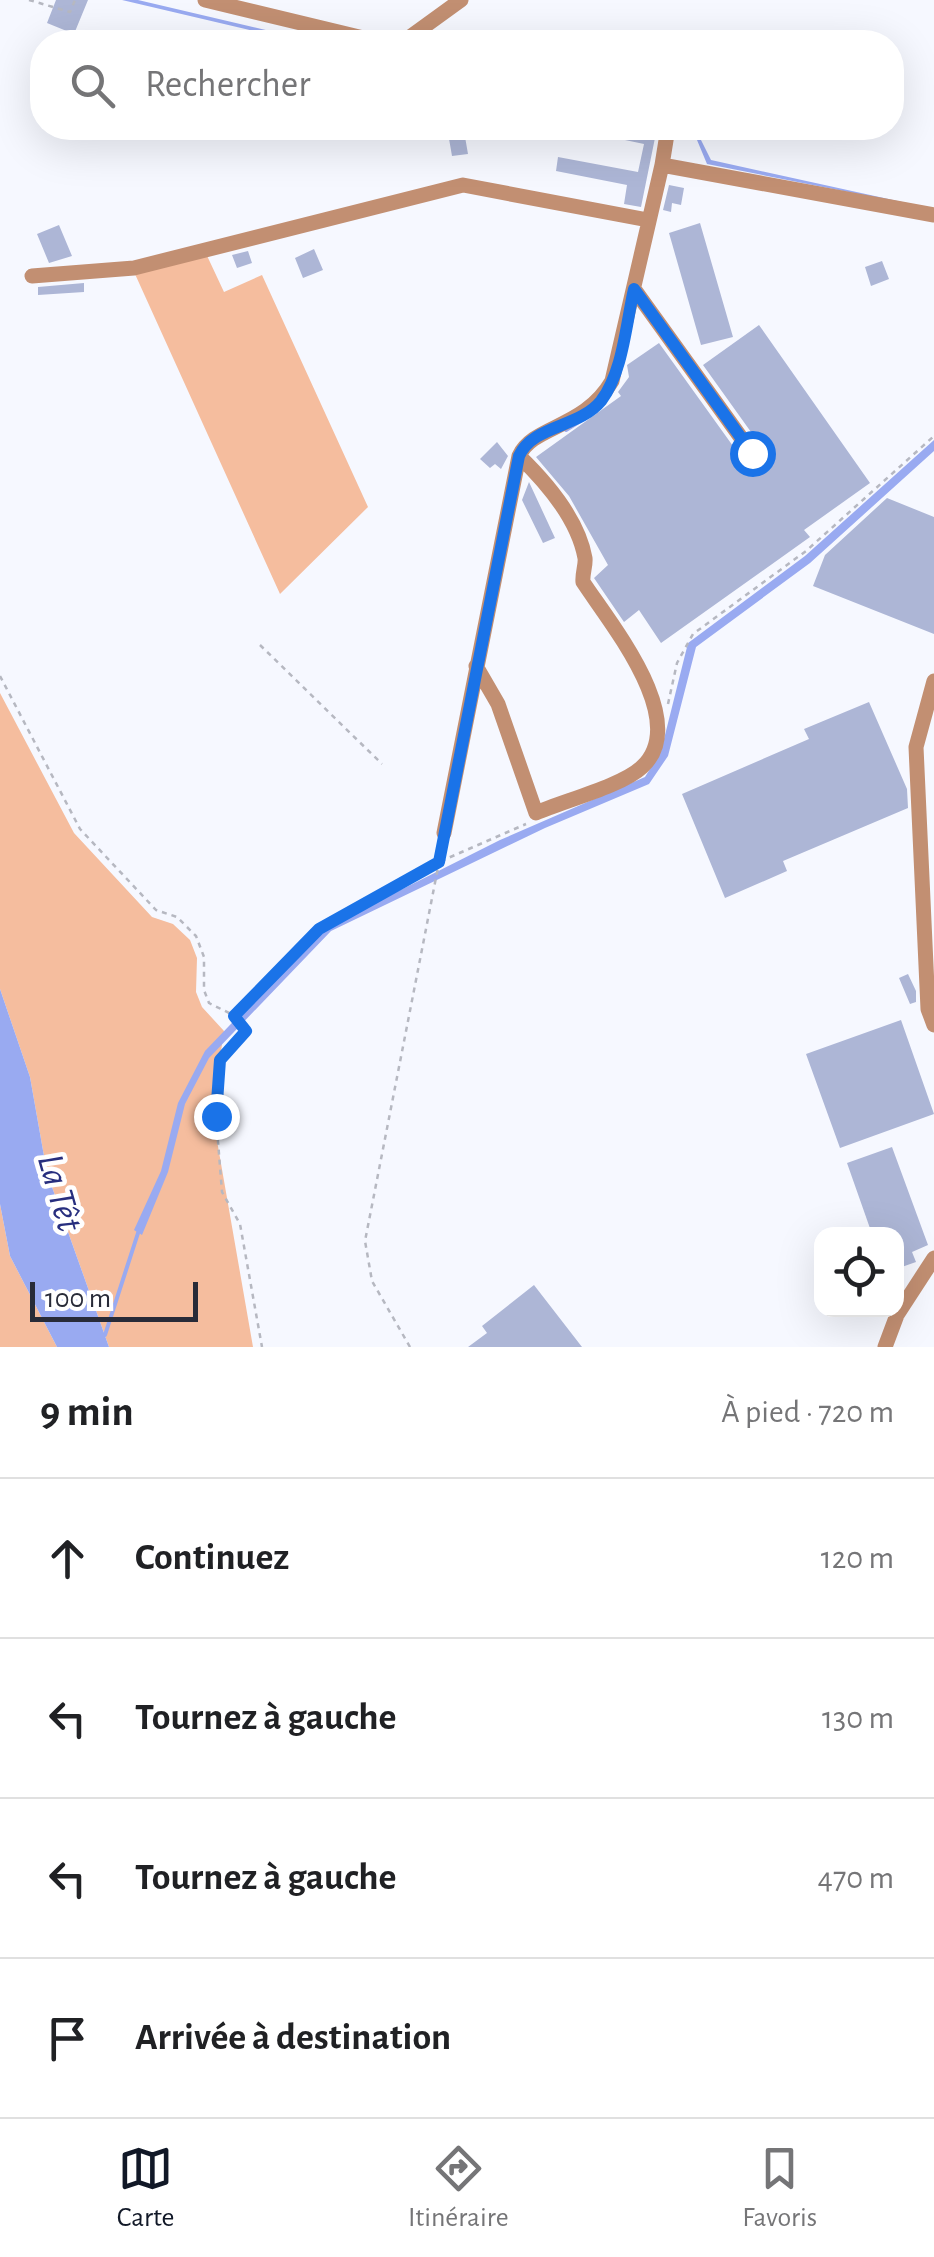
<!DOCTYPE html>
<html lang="fr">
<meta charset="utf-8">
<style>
body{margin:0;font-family:"Alegreya Sans",sans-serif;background:#f2f2f2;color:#202124}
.controls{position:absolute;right:30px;bottom:30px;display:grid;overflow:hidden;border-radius:20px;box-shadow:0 10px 40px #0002}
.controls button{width:90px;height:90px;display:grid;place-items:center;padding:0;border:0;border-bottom:2px solid #e0e0e0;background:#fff;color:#202124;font:50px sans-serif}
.scale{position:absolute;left:30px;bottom:25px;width:168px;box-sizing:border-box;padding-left:10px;border:5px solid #282b38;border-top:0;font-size:28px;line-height:35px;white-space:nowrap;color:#282b38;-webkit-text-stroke:8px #fff;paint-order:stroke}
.stop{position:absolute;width:30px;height:30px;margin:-22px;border:8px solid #1a73e8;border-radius:50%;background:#fff}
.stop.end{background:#1a73e8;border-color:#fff;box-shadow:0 2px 10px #0008}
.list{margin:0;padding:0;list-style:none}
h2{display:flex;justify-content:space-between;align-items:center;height:130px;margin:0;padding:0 40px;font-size:42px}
h2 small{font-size:32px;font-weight:400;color:#757577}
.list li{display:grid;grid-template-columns:65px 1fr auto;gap:30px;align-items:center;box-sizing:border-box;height:160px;padding:0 40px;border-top:2px solid #e0e0e0}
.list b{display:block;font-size:38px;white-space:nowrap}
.list em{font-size:32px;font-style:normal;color:#757577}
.icon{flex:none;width:55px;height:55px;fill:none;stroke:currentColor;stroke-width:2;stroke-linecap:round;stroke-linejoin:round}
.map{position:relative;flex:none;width:934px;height:1347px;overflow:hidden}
.search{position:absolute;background:#fff;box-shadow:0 10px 40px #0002;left:30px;right:30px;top:30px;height:110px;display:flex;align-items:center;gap:25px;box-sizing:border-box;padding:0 35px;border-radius:40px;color:#757577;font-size:38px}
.sheet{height:770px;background:#fff}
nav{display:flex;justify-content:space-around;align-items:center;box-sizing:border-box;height:140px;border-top:2px solid #e0e0e0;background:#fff;font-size:28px;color:#757577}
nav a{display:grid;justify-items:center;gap:5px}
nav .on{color:#111827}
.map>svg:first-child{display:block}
.green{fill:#f5bd9e}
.water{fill:#99aaf1}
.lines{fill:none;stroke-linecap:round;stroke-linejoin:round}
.stream{stroke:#99aaf1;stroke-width:4}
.building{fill:#adb6d6}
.path{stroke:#b6b8c1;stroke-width:2.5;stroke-dasharray:5 5;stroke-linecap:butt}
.minor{stroke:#c28f72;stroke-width:15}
.route{stroke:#1a73e8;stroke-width:12}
.labels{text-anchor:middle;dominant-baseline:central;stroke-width:9;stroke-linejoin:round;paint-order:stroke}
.water-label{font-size:38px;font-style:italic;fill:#272e7e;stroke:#fff}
</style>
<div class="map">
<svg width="934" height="1347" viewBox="0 0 934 1347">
<rect width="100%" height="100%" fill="#f6f8ff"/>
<path class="green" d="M202 245 224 292 262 275 368 507 280 594 130 263Z
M0 693 74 833 152 917 173 924 190 940 197 958 196 992 202 1007 224 1031 212 1112 253 1347H109L47 1173 30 1077 0 989Z
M0 1204 10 1256 57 1347H0Z"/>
<path class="water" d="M122 0H138L317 42H301Z
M672 129 701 140 711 160 934 209 707 164 697 140Z
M934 440V451L810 563 696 647 668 756 649 784 545 828 331 931 209 1058 185 1104 168 1172 142 1235 134 1230 161 1171 178 1103 205 1051 321 930 500 840 645 777 661 751 688 643 805 556Z
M0 989 30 1077 47 1173 109 1347H57L10 1256 0 1204Z"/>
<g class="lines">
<path class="stream" d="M566 430 596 411
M105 1335 139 1230"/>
</g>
<path class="building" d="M56 0H88L74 34 47 23Z
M588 128H657L641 207 624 204 627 185 556 171 558 157 638 172 644 144 587 132Z
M464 131 468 154 452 156 448 133Z
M669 185 684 188 681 205 672 203 671 212 663 210Z
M700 223 733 337 701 345 669 233Z
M59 225 72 256 49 263 37 234Z
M314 249 323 270 303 278 295 258Z
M248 251 252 263 237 268 232 255Z
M882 261 889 279 871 286 865 267Z
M84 283V292L38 295V287Z
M759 325 870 483 804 530 810 537 661 643 639 610 624 622 594 578 608 565 569 496 536 457 621 396 618 392 629 377 627 365 659 343 743 460 758 463 763 457 761 446 703 365Z
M497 442 508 456 501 469 495 464 490 468 480 459Z
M529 482 555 538 543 543 522 500Z
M887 498 934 517V634L813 586 825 555Z
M869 702 907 789 908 808 783 861 787 871 725 898 682 794 809 739 804 729Z
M908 974 916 991V1002L910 1004 899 978Z
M901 1020 934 1114 840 1148 806 1054Z
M892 1147 928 1245 912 1252 916 1262 896 1269V1234H872L847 1163Z
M534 1285 582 1347H468L487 1333 482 1326Z"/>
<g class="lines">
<path class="path" d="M29 0 70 12 75 0
M260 645 382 764
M0 676 80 829 156 910 177 917 196 936 204 957V990L209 1003 235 1016 247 1031 220 1060 216 1116 222 1192 240 1224 262 1347
M668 704 677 663 693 634 806 551 934 436
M235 1016 332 920 439 862 526 824
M410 1347 372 1281 365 1241 442 847"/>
<path class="minor" d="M205 0 380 42
M403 42 461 0
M662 165 668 128
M32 276 134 268 463 185 648 220
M634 289 752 453
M476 666 498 704 536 813C563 801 622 786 642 767 692 721 609 622 583 582 582 574 586 565 585 558 578 519 546 482 519 456
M934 681 916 747 928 1009 934 1025
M444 833 519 456C533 425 584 429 612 381L662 165 934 215
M885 1347 897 1315 934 1258"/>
</g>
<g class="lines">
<path class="route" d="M216 1116 220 1060 246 1031 234 1016 319 929 439 862 519 456C533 425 579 428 601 401 623 372 626 324 634 289L752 453"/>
</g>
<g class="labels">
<g class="water-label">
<text transform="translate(59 1193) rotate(74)">La Têt</text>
</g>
</g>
</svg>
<div class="controls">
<button><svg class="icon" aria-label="locate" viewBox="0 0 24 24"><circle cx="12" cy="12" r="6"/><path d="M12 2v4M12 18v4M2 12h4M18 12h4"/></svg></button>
</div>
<div class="scale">100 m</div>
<div class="stop" style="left:752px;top:453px"></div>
<div class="stop end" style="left:216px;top:1116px"></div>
<div class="search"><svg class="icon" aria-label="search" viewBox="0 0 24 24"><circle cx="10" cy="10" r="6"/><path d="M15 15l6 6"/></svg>Rechercher</div>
</div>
<section class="sheet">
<h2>9 min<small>À pied · 720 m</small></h2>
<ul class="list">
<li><svg class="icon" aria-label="ahead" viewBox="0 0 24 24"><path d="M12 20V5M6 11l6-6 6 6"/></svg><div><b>Continuez</b></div><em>120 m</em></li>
<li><svg class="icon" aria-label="left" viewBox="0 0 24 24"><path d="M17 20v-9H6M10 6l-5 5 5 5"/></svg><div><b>Tournez à gauche</b></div><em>130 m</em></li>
<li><svg class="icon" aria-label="left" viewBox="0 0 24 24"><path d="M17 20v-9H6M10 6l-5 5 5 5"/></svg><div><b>Tournez à gauche</b></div><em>470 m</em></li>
<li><svg class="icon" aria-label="arrive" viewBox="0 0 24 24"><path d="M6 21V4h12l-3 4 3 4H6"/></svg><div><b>Arrivée à destination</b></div></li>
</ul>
</section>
<nav>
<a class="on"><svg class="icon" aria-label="map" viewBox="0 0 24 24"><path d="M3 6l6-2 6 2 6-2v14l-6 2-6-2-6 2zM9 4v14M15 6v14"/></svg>Carte</a>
<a><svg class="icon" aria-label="directions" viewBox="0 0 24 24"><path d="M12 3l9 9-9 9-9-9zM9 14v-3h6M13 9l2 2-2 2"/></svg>Itinéraire</a>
<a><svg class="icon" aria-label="saved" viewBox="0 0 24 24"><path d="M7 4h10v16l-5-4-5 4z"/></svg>Favoris</a>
</nav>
